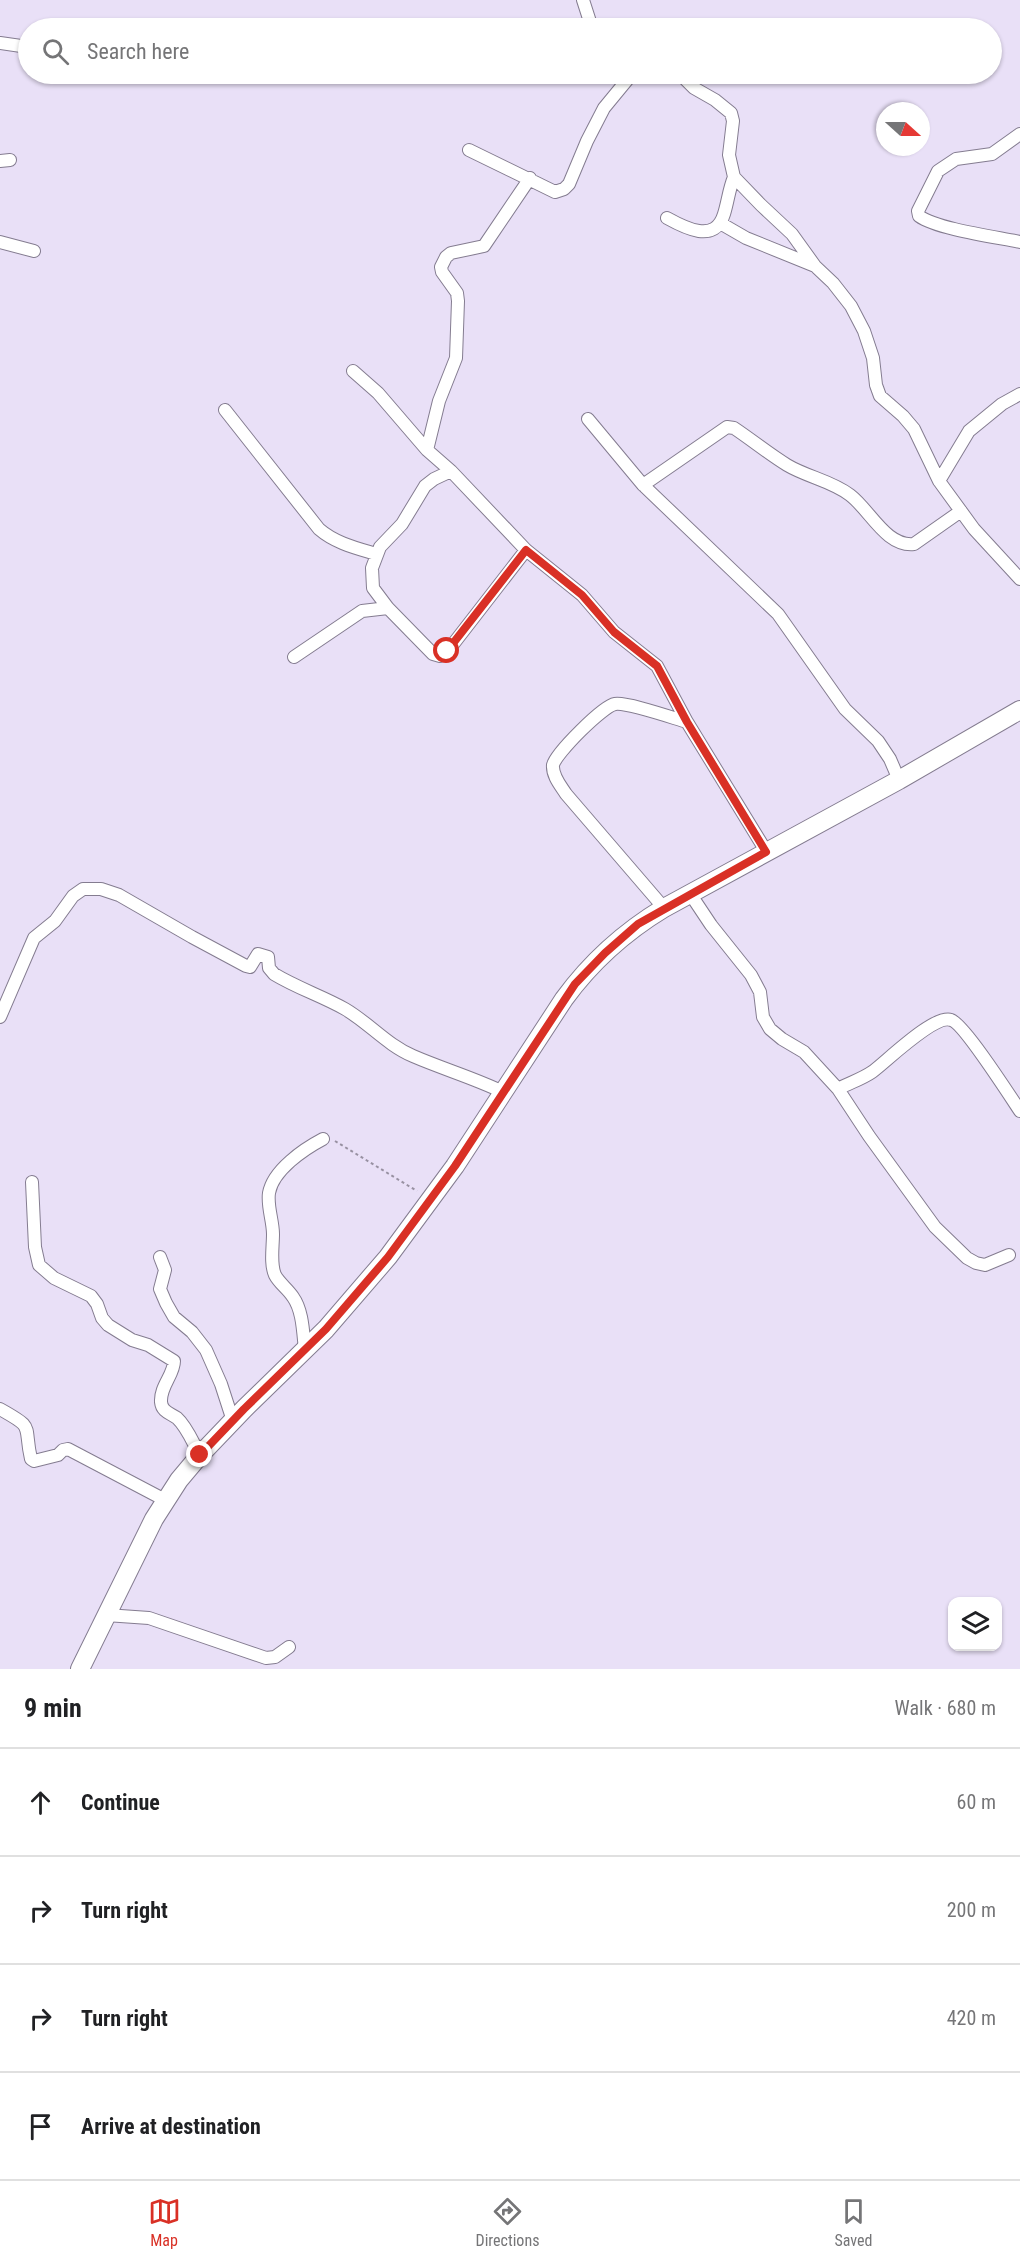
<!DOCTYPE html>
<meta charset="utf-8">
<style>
body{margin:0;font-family:"Roboto Condensed",sans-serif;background:#f6f6f6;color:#202124}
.controls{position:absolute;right:18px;bottom:18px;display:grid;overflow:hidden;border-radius:12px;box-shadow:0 2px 4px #0004}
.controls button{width:54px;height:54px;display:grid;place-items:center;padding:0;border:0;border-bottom:2px solid #e0e0e0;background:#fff;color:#202124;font:30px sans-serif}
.compass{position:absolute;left:876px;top:102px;width:54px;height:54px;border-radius:50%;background:#fff;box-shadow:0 2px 4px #0004;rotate:111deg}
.stop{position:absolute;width:18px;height:18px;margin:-14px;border:4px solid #d93025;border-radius:50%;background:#fff}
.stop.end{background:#d93025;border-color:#fff;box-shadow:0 2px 6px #0008}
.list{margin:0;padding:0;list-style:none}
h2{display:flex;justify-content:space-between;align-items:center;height:78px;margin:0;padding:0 24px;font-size:26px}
h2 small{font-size:20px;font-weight:400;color:#757577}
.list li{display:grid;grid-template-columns:39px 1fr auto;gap:18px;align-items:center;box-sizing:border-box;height:108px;padding:0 24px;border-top:2px solid #e0e0e0}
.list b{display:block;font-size:22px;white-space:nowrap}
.list em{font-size:20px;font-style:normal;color:#757577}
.icon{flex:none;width:33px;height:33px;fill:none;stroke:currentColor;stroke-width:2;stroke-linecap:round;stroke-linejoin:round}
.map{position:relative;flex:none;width:1020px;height:1669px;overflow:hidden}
.search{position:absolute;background:#fff;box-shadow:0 2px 4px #0004;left:18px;right:18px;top:18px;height:66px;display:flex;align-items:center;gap:15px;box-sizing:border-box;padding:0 21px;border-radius:33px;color:#757577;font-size:22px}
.sheet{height:510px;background:#fff}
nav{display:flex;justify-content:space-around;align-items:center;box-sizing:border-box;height:84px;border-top:2px solid #e0e0e0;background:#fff;font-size:16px;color:#757577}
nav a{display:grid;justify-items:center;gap:3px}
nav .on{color:#d93025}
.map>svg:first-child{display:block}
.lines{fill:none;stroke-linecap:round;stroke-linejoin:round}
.street-casing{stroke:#847c90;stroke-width:14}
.secondary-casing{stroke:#847c90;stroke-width:20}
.path{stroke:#9891a2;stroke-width:2;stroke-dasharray:3 3;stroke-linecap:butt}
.street{stroke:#fff;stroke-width:12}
.secondary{stroke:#fff;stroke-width:18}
.route{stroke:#d93025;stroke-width:8}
</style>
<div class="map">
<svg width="1020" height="1669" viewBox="0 0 1020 1669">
<rect width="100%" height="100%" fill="#e9e0f7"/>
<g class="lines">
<g class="street-casing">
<path id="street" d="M583 0 592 28
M0 43 28 47
M680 74 694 88 715 100 731 113 733 121 729 155 734 177 761 205 792 234 815 266
M1020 134 992 154 956 159 938 171 918 211 919 216C937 229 996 237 1020 242
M469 150 555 192 564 189 569 184 587 141 604 108 632 74
M0 161 10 160
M667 218C685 228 715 244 724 214 728 201 729 189 734 177
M720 223 746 238 815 266 833 283 851 306 864 331 873 358 876 385 880 396 903 416 914 429 939 481 974 529 1020 579
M0 242 34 251
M353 371 378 393 427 450 451 471 526 550 582 595 614 632 657 666 687 722 766 851
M225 410 319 529C335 543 356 548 376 554
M588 419 643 485 778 614 845 709 878 741 890 759 899 780
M427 450 439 401 456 358 458 301 457 293 442 272 441 267 446 257 451 253 484 246 530 178
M451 471 434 479 425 486 402 524 380 547 372 568 373 588 388 608 433 654 440 656 447 652 526 550
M939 481 969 431 1002 404 1020 394
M643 485 727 427 734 428C752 440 769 454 787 465 807 477 832 481 850 495 870 510 886 547 914 544L961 511
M294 657 362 611 388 608
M691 895 711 925 751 975 760 992 763 1017 770 1029 782 1039 804 1052 838 1089 869 1136 935 1227 967 1258 976 1263 985 1265 1009 1255
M664 908 566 794C561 786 552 776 553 765 556 753 603 706 615 704 627 702 673 718 687 722
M0 1017 34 938 55 921 73 896 83 889H101L119 895 192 937 246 966 250 967 258 954 268 957 269 968 274 974C297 988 322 996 345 1009 369 1023 387 1045 413 1056 443 1069 474 1078 503 1092
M838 1089C849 1083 862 1079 872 1072 886 1062 934 1014 951 1020 963 1023 1010 1096 1020 1111
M32 1182 35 1247 39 1265 54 1278 91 1296 97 1304 102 1318 108 1325 132 1340 148 1345 174 1361C174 1375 160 1386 161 1402 162 1412 170 1413 177 1418 187 1427 193 1443 200 1455
M160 1257 165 1270 160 1289 166 1303 174 1317 192 1332 206 1350 221 1384 233 1421
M305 1350C303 1333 303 1311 293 1297 288 1289 279 1283 275 1275 270 1264 273 1247 273 1234 273 1221 267 1206 269 1193 273 1170 304 1149 323 1139
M0 1409C36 1429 23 1424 31 1459L34 1461 58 1455 63 1450 68 1449 165 1500
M106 1615 149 1618 266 1658 275 1657 289 1647"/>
</g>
<g class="secondary-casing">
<path id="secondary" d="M80 1669 154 1519 179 1480 200 1455 244 1409 326 1329 388 1257 455 1166 564 999C591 962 626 931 664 908L899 780 1020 710"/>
</g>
<path class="path" d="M335 1141 417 1191"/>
<use href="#street" class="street"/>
<use href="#secondary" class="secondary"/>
</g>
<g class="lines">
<path class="route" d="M200 1455 244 1409 326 1329 388 1257 455 1166 575 984 605 953 638 924 766 852 687 722 657 666 614 632 582 595 526 550 447 651"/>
</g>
</svg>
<div class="controls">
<button><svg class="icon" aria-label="layers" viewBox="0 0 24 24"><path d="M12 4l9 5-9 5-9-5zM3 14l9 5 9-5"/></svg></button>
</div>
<svg class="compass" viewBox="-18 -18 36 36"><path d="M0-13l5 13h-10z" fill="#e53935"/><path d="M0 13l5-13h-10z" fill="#757577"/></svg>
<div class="stop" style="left:447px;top:651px"></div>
<div class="stop end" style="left:200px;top:1455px"></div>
<div class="search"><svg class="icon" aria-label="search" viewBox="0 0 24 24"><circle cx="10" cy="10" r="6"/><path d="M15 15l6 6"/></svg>Search here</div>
</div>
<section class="sheet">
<h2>9 min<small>Walk · 680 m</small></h2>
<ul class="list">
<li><svg class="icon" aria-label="ahead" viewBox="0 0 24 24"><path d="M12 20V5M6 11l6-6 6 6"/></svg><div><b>Continue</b></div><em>60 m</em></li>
<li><svg class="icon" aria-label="right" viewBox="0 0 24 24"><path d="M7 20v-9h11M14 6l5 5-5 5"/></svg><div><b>Turn right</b></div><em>200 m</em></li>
<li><svg class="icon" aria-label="right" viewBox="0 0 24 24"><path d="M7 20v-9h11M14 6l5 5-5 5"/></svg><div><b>Turn right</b></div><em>420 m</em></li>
<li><svg class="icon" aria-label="arrive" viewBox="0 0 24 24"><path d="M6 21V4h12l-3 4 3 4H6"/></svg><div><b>Arrive at destination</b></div></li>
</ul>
</section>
<nav>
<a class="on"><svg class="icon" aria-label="map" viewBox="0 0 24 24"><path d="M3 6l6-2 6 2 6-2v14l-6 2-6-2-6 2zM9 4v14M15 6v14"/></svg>Map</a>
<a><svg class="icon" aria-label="directions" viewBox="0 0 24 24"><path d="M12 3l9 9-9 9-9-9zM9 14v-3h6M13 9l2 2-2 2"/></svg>Directions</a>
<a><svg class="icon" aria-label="saved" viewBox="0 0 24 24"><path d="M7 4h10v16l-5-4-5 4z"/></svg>Saved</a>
</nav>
